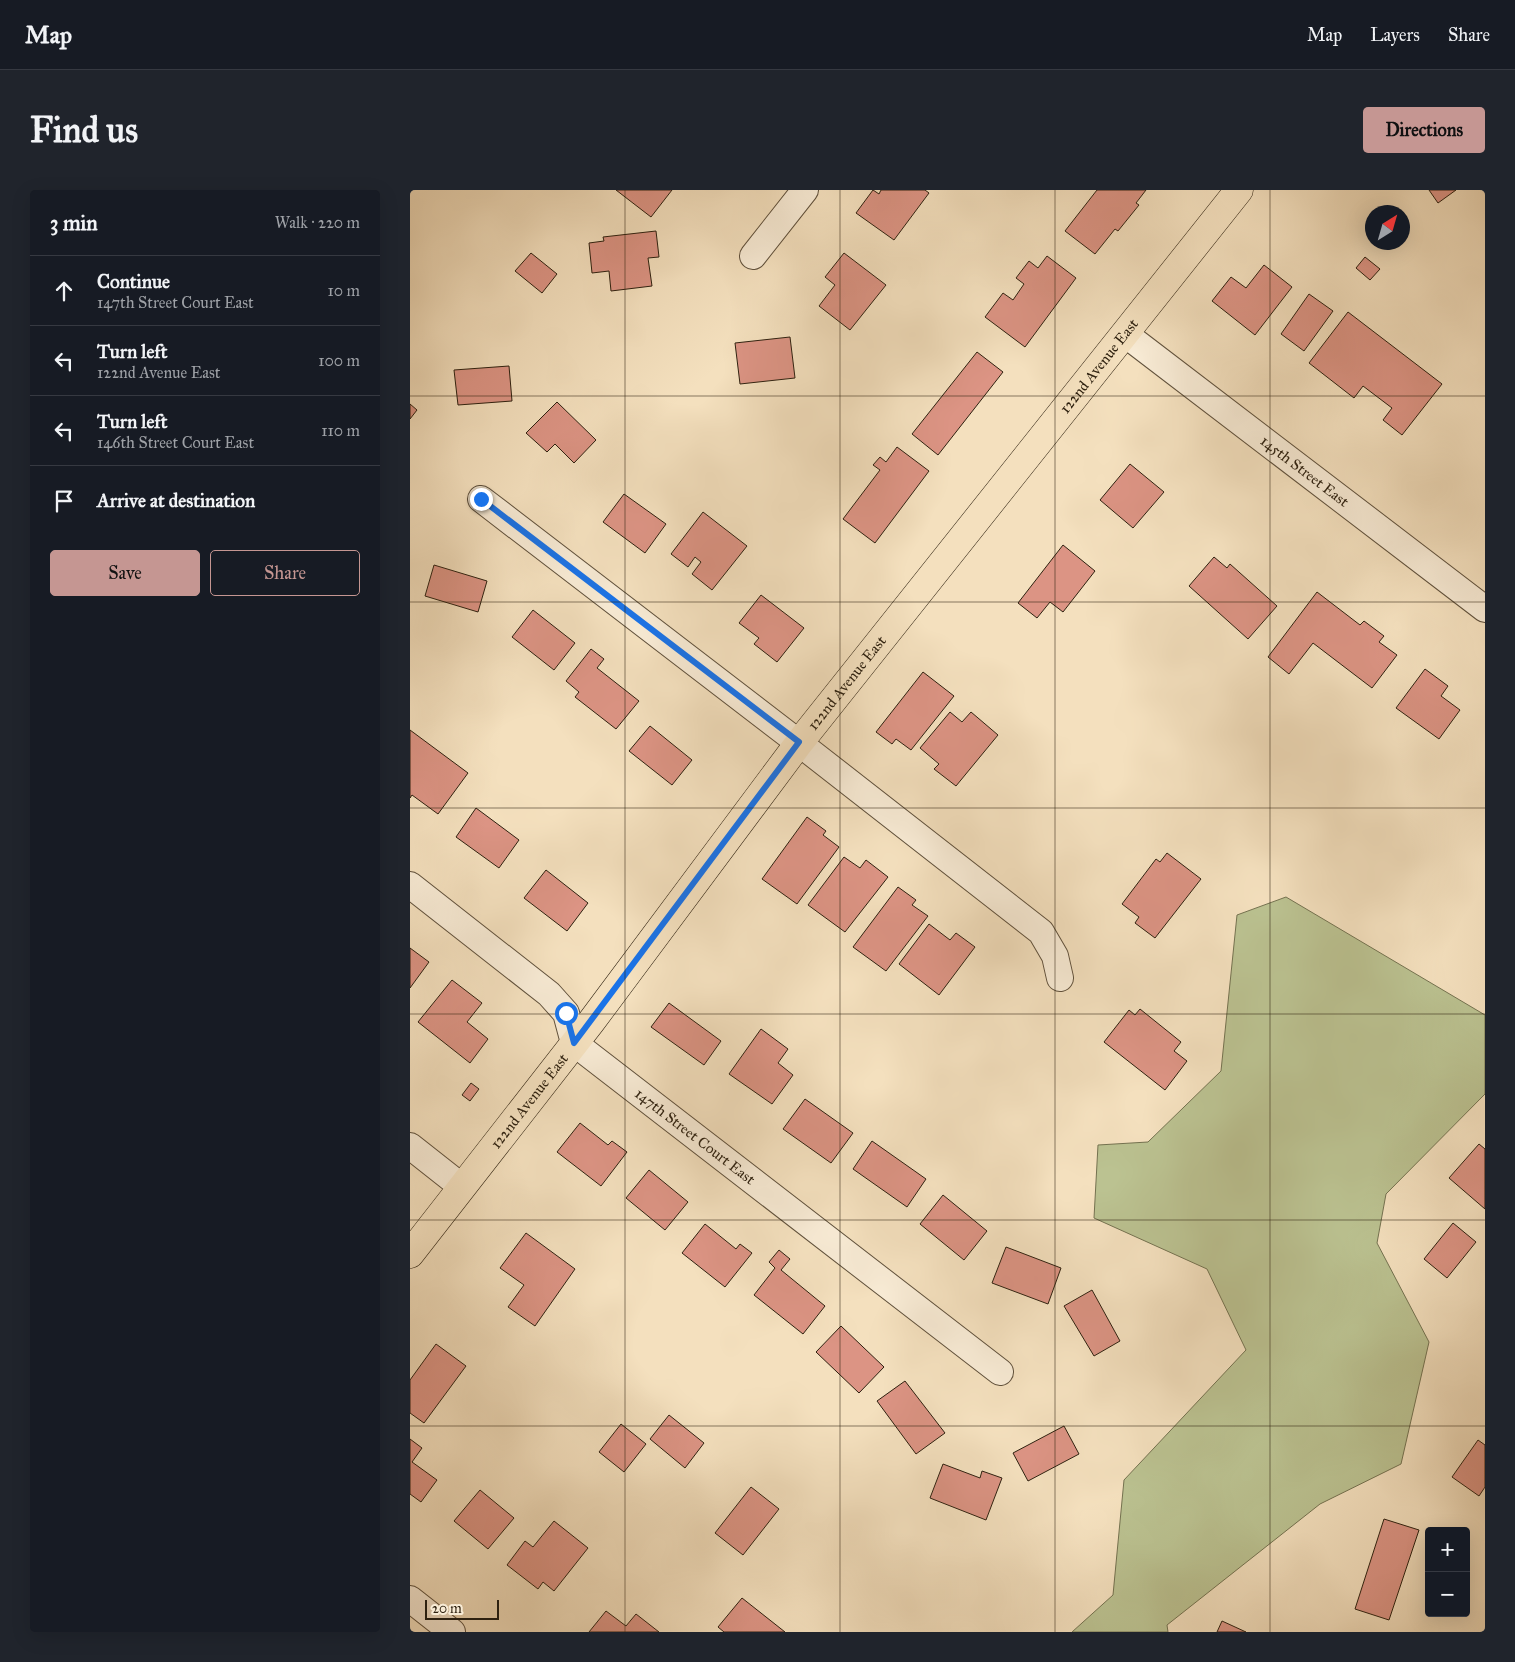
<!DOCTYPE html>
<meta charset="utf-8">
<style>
body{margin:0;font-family:"IM FELL Great Primer",serif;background:#20242c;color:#f1f3f6}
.controls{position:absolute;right:15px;bottom:15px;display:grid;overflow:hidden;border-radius:5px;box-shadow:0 5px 20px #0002}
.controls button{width:45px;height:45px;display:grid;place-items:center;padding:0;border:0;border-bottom:1px solid #363941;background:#171b24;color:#f1f3f6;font:25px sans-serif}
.compass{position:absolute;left:955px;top:15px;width:45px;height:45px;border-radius:50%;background:#171b24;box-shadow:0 5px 20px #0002;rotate:37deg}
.scale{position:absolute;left:15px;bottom:12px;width:74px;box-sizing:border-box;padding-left:5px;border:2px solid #2e2110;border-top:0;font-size:14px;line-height:18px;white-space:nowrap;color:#2e2110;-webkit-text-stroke:4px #f8ebd5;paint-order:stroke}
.stop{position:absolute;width:15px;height:15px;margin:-11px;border:4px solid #1a73e8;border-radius:50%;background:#fff}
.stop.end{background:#1a73e8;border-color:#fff;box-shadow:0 1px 5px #0008}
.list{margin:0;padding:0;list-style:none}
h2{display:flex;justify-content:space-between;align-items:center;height:65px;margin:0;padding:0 20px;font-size:21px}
h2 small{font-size:16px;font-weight:400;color:#9ea1a6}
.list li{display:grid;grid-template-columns:32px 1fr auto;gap:15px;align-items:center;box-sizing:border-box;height:70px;padding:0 20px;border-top:1px solid #363941}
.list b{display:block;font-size:19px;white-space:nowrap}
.list p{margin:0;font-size:16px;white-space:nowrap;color:#9ea1a6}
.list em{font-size:16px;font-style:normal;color:#9ea1a6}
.actions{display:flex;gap:10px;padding:15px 20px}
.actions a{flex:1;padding:11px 0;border:1px solid #c59692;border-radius:5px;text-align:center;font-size:18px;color:#c59692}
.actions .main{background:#c59692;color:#111}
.icon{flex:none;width:28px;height:28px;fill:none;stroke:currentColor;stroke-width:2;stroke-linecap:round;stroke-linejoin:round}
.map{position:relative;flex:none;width:1075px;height:1442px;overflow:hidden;border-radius:5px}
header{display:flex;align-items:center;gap:30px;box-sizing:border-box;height:70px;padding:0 25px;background:#171b24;border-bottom:1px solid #363941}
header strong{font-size:24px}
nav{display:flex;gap:28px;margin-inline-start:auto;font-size:18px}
.intro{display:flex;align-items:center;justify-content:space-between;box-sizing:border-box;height:120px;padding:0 30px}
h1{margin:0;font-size:35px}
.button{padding:12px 22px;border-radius:5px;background:#c59692;color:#111;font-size:18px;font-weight:700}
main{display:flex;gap:30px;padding:0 30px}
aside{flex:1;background:#171b24;border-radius:5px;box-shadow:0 5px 20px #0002}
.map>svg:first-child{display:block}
.green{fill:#bbc291;stroke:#747250}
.building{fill:#dc9484;stroke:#2e2110}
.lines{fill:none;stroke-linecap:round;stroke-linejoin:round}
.minor-casing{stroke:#60513c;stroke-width:28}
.major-casing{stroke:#2e2110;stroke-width:29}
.minor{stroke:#f8ebd5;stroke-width:26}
.major{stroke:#f4e0be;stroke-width:28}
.route{stroke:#1a73e8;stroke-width:6}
.grid{fill:none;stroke:#2e2110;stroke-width:1;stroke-opacity:0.55}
.labels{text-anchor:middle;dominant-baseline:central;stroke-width:4;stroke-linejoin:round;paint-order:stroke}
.street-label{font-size:15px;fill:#2e2110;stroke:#f8ebd5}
</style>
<header>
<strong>Map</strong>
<nav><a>Map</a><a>Layers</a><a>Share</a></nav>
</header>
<div class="intro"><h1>Find us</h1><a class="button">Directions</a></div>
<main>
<aside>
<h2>3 min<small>Walk · 220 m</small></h2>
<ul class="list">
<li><svg class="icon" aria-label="ahead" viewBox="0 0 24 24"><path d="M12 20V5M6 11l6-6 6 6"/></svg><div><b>Continue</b><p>147th Street Court East</p></div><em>10 m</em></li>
<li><svg class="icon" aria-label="left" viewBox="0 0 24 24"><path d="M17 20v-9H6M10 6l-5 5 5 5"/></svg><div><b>Turn left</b><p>122nd Avenue East</p></div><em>100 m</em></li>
<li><svg class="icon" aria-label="left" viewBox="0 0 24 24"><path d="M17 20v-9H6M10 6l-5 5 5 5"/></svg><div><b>Turn left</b><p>146th Street Court East</p></div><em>110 m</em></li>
<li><svg class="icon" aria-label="arrive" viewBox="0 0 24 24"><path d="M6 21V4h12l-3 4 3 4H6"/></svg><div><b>Arrive at destination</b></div></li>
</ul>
<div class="actions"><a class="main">Save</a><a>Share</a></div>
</aside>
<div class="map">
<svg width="1075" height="1442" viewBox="0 0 1075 1442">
<rect width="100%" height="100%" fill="#f4e0be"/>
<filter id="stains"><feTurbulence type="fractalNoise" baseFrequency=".004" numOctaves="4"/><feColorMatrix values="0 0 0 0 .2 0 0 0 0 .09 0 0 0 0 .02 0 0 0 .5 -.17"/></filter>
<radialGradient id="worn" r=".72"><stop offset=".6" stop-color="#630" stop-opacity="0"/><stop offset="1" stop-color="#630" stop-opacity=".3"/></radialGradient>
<path class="green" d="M876 707 1075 825V904L976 1004 967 1053 1019 1152 991 1274 910 1314 757 1435 758 1442H662L703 1405 714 1290 836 1160 797 1079 684 1028 688 955 738 952 811 881 827 725Z"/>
<path class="building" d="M206 0H262L241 27Z
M463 0 469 4 471 0H515L519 3 484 50 446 23Z
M687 0H736L726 13 729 15 708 41 705 39 685 64 655 41Z
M1019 0H1046L1028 13Z
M246 41 249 67 238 68 242 96 201 101 199 81 182 83 179 53 194 51 193 47Z
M121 63 147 84 132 103 105 81Z
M434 63 476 95 440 140 409 116 425 95 415 87Z
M637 66 666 88 615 157 575 127 593 103 603 110 614 94 606 88 619 71 628 78Z
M955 67 970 79 960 90 946 78Z
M854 75 882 97 845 145 802 111 821 87 836 98Z
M899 104 923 121 894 161 871 144Z
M938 122 1032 194 992 245 973 230 982 218 953 196 944 208 899 173Z
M380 147 385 188 330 194 325 153Z
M567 162 593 182 528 265 502 244Z
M99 176 102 211 48 215 44 180Z
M147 212 186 250 164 273 145 254 137 262 116 243Z
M0 214 7 220 0 229Z
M487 257 519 281 465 353 433 329 470 280 463 275 470 267 476 272Z
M720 274 754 302 723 338 690 310Z
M214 304 256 334 235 363 193 332Z
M293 322 337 356 302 400 282 384 291 372 285 367 278 377 261 364Z
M653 355 685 381 653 422 640 412 627 428 608 413Z
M804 367 817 378 820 374 867 416 838 449 779 396Z
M24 375 77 391 68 422 15 406Z
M907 402 950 435 954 431 974 446 969 452 987 465 962 498 903 453 879 484 858 467Z
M351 405 394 438 367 472 344 454 349 448 329 433Z
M123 420 165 453 144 480 102 447Z
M181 459 194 469 187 478 229 511 206 539 165 507 169 502 156 491Z
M1015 479 1038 496 1031 506 1050 520 1029 549 986 518Z
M513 482 544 506 501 560 486 549 482 554 466 542Z
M540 522 552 532 561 522 588 545 546 596 524 579 529 574 510 558Z
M240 536 282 570 262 595 219 561Z
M0 540 58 583 28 624 2 605 0 608Z
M66 618 109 650 89 678 46 647Z
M397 627 416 641 413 645 429 657 387 714 352 689Z
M757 663 791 689 745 748 725 733 729 727 712 714 746 669 750 672Z
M434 667 450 678 456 670 478 687 435 742 398 715Z
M136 680 178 713 157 741 114 708Z
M488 697 506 710 502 715 518 726 476 781 443 757Z
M519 734 540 750 546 743 565 757 529 805 489 774Z
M0 758 19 772 0 798Z
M42 790 72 813 57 832 78 849 60 873 8 832Z
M259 813 311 851 294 875 241 837Z
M730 819 771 852 764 861 777 871 755 900 694 852 719 820 725 825Z
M351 839 378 859 368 873 383 885 362 914 319 884Z
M61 893 69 899 60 911 52 905Z
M395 909 443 943 421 973 373 939Z
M170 933 198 955 202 951 217 962 191 996 147 962Z
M462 951 516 989 497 1017 443 979Z
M1069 954 1075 959V1019L1039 988Z
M239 980 278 1012 255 1040 216 1008Z
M533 1005 577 1041 554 1070 510 1034Z
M1043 1033 1066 1052 1037 1088 1014 1069Z
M295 1034 326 1059 330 1054 342 1063 315 1097 272 1063Z
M116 1043 165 1079 125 1136 98 1117 114 1095 90 1078Z
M596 1057 651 1078 638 1114 582 1093Z
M369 1060 380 1069 371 1080 415 1116 393 1144 344 1105 365 1078 359 1072Z
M682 1100 710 1151 684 1166 654 1116Z
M431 1136 474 1177 449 1203 406 1162Z
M26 1154 56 1176 14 1233 0 1223V1190Z
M495 1191 535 1243 506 1264 467 1211Z
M259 1225 294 1253 275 1278 240 1249Z
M211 1234 236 1254 214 1282 189 1262Z
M654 1236 669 1264 618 1291 603 1263Z
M0 1249 12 1258 2 1272 27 1290 11 1312 0 1304Z
M1068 1250 1075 1255V1297L1069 1306 1042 1287Z
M533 1274 570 1288 572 1281 592 1288 576 1330 520 1308Z
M341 1297 369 1319 333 1365 305 1343Z
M70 1300 104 1328 78 1359 44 1331Z
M974 1329 1009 1340 979 1430 945 1419Z
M144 1331 178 1358 144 1401 133 1392 128 1399 97 1375 115 1351 123 1357Z
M332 1408 375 1442H314L308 1437Z
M196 1421 216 1436 226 1424 249 1442H179Z
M812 1431 836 1442H807Z"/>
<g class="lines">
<g class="minor-casing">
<g id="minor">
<path d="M343 66 395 0"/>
<path id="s1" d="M715 144 1075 419"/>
<path d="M71 309 389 553 631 742 645 766 650 788"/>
<path id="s2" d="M0 695 139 804 156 823 164 853 590 1182"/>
<path d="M0 956 52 997"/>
<path d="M0 1409 42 1442"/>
</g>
</g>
<g class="major-casing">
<g id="major">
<path id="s3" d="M0 1064 181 832 389 553 829 0"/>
</g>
</g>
<use href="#minor" class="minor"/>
<use href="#major" class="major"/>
</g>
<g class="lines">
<path class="route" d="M71 309 389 552 164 853 156 823"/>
</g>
<path class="grid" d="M215 0V1442M430 0V1442M645 0V1442M860 0V1442M0 206H1075M0 412H1075M0 618H1075M0 824H1075M0 1030H1075M0 1236H1075"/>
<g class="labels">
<g class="street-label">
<text stroke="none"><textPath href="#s3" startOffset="1124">122nd Avenue East</textPath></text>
<text stroke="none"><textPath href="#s1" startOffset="226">145th Street East</textPath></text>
<text stroke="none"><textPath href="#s3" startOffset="719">122nd Avenue East</textPath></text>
<text stroke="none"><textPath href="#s3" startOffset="194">122nd Avenue East</textPath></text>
<text stroke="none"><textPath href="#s2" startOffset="386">147th Street Court East</textPath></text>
</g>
</g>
<rect width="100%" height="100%" filter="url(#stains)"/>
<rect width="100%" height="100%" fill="url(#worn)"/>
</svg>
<div class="controls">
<button>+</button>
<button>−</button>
</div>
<svg class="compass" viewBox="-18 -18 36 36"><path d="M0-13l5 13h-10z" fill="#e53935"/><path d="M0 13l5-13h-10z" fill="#9ea1a6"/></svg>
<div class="scale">20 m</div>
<div class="stop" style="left:156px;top:823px"></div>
<div class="stop end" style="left:71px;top:309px"></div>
</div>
</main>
